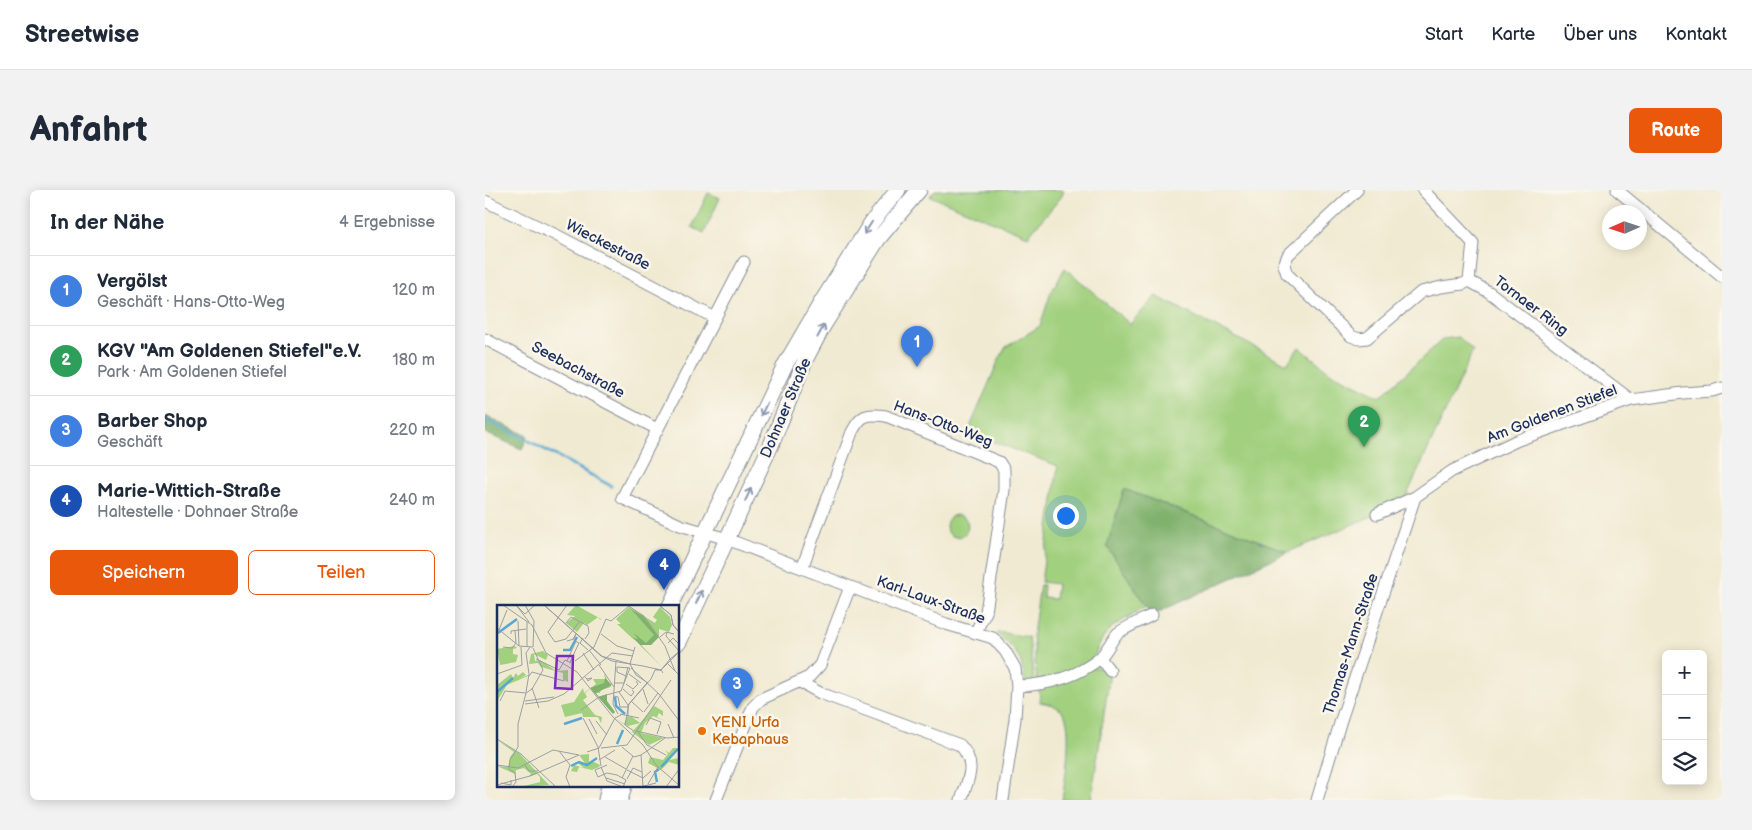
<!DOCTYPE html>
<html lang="de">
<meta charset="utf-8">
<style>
body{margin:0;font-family:"Balsamiq Sans",sans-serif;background:#f2f2f3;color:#1f2937}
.controls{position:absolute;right:15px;bottom:15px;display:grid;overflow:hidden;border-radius:8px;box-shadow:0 2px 12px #0003}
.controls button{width:45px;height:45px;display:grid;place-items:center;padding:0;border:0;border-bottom:1px solid #e0e1e3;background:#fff;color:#1f2937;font:25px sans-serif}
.compass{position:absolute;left:1117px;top:15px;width:45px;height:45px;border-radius:50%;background:#fff;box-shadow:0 2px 12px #0003;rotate:267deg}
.you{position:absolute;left:580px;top:325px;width:18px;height:18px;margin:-12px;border:4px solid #fff;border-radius:50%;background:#1a73e8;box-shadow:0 0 0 8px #1a73e833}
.badge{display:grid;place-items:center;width:32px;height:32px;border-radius:50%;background:#ea580c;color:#fff;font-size:16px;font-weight:700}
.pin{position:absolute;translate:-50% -41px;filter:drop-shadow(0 1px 2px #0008)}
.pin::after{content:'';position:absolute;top:26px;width:18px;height:15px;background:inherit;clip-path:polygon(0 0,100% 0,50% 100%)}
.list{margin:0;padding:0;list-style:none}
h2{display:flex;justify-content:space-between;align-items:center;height:65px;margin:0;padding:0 20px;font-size:21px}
h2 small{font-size:16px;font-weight:400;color:#747a83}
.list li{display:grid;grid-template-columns:32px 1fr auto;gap:15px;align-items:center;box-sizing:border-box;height:70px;padding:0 20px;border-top:1px solid #e0e1e3}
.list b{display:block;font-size:19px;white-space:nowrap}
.list p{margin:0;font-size:16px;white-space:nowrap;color:#747a83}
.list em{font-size:16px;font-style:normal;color:#747a83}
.actions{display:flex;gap:10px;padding:15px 20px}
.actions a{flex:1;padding:11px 0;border:1px solid #ea580c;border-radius:8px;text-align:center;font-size:18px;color:#ea580c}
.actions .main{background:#ea580c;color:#fff}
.icon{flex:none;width:28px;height:28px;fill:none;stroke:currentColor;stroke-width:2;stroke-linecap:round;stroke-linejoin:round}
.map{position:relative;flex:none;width:1237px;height:610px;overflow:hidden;border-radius:8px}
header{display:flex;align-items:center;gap:30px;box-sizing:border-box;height:70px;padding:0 25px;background:#fff;border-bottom:1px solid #e0e1e3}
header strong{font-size:24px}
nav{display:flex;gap:28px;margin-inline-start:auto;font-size:18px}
.intro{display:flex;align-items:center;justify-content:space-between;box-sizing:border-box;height:120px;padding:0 30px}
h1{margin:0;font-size:35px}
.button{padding:12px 22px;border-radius:8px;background:#ea580c;color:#fff;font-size:18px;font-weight:700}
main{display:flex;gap:30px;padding:0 30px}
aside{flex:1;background:#fff;border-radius:8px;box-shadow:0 2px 12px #0003}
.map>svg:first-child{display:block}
.green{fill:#a1d07e;stroke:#5e806e}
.forest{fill:#80b26d;stroke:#4e7066}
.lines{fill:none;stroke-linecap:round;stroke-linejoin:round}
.stream{stroke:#59a7d2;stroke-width:3}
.street-casing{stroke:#868c98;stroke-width:13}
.secondary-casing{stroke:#868c98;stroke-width:17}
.street{stroke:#fff;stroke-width:11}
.secondary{stroke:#fff;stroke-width:15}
.oneway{stroke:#8d97ae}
.food-dot{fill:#e8710a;stroke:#fbf7ec;stroke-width:2}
.labels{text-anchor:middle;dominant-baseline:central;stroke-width:5;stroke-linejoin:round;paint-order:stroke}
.street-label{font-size:15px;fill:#1b2f5e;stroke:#fbf7ec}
.food-label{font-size:15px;fill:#c56008;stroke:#fbf7ec;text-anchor:start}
.inset-river{fill:none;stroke:#59a7d2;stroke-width:2.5}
.inset-road{fill:none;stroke:#9b9fa4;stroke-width:1}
.view{fill:#7b2cbf;fill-opacity:0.15;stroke:#7b2cbf;stroke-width:2.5}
.inset-edge{fill:none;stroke:#1b2f5e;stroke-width:2.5}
</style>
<header>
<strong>Streetwise</strong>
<nav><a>Start</a><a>Karte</a><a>Über uns</a><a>Kontakt</a></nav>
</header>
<div class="intro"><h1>Anfahrt</h1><a class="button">Route</a></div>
<main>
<aside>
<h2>In der Nähe<small>4 Ergebnisse</small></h2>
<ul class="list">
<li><span class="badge" style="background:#3f7fe0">1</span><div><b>Vergölst</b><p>Geschäft · Hans-Otto-Weg</p></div><em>120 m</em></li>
<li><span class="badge" style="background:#2e9e5b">2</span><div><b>KGV &quot;Am Goldenen Stiefel&quot;e.V.</b><p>Park · Am Goldenen Stiefel</p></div><em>180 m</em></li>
<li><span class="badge" style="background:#3f7fe0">3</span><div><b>Barber Shop</b><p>Geschäft</p></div><em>220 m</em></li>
<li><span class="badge" style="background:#1a4fb4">4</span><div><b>Marie-Wittich-Straße</b><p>Haltestelle · Dohnaer Straße</p></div><em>240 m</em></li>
</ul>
<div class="actions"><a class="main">Speichern</a><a>Teilen</a></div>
</aside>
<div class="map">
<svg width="1237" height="610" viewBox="0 0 1237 610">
<rect width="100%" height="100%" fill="#fbf7ec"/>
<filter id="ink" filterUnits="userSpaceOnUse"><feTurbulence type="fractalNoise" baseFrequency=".02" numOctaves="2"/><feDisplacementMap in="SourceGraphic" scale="10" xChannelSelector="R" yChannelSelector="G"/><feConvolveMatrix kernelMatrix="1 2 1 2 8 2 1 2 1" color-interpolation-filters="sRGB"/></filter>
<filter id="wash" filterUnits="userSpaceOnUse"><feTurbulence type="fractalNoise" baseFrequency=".0096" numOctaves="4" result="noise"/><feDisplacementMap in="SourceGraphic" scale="20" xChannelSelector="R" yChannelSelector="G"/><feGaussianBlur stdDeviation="1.12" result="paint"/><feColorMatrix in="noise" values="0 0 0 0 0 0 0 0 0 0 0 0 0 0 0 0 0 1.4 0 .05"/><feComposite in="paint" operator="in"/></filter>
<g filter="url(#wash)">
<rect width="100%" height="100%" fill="#f0ead2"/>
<path class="green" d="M450 0H579L577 6 543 46 445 6Z
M223 3 235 8 219 43 207 37Z
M580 78 645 134 671 106 802 174 814 157 846 183 895 207 958 149 974 147 988 161 921 307 892 324 803 362 639 299 622 356 661 416 626 438 616 451 609 467 595 477 552 493 548 445 555 395H559L558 408 570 409 572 394 556 392 573 276 483 242 515 167 521 157 555 136 566 102Z
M461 336a11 11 0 1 1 22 0a11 11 0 1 1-22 0Z
M513 442 544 447 549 493H540C537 467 532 461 512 444Z
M609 477 619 478 625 483 606 610H577C580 592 588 538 579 524 573 515 564 514 555 512L554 499Z"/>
<path class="forest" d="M0 226 43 246 37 259 0 243Z
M639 299 803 362 667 425 622 356Z"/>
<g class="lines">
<path class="stream" d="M0 230 37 247 126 296"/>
</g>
</g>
<g filter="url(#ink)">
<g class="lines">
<g class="street-casing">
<path id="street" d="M872 0 803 65 799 75 802 84 866 146 874 149 882 148 936 102 956 97 978 94 984 91 1004 102 1146 210
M938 0 988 53 984 91
M1132 0 1237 87
M0 11 71 45 230 128
M259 72 137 308 195 335 242 349 461 434 508 448 520 461 530 478 532 496 530 529 518 610
M0 149 172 239
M892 324 930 307 967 281 1033 250 1146 210 1198 203 1227 201 1237 198
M317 378 367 242C376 225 381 223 401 226L514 272 519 280V300L501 422 490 443
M615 468 625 481
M315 492 335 503 475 555C492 574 484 588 476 610
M532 496C562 495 591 488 615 468 622 461 628 447 633 443 643 436 656 431 667 425
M231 610 268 517 276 509 324 487 335 475 365 397
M832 610 856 530 930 307"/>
</g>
<g class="secondary-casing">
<path id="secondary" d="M185 416 300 175 336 113 387 32 413 0
M194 452 286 255 320 170 338 136 393 49 434 0
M121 610 124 596
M135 610 139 596"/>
</g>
<use href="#street" class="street"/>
<use href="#secondary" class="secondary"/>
</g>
<defs><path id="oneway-shaft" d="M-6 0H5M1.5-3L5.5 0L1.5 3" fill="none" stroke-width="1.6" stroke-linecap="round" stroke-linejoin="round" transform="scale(1.25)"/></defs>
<g class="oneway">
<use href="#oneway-shaft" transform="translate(383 38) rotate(123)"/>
<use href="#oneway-shaft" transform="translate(336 141) rotate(-61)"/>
<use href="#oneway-shaft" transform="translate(279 219) rotate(115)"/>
<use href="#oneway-shaft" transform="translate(263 305) rotate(-65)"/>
<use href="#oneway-shaft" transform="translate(214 407) rotate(-66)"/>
</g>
</g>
<circle class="food-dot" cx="217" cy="541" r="5"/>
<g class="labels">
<g class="street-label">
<text transform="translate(123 55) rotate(27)">Wieckestraße</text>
<text transform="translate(1046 116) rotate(37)">Tornaer Ring</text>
<text transform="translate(93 180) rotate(28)">Seebachstraße</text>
<text transform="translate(301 218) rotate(-67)">Dohnaer Straße</text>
<text transform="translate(1067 224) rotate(-21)">Am Goldenen Stiefel</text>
<text transform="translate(458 234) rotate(21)">Hans-Otto-Weg</text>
<text transform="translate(446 410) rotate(20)">Karl-Laux-Straße</text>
<text transform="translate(866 454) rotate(-72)">Thomas-Mann-Straße</text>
</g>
<g class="food-label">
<text x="227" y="532">YENI Urfa<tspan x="227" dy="17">Kebaphaus</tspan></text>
</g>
</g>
<g transform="translate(12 415)">
<rect width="182" height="182" fill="#f0ead2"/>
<path d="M79 0 104 14V15L100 12V20V13L90 20 87 18 80 27 69 18 78 11 70 10ZM132 2 158 18 160 15 156 12 163 2 173 12 175 20 172 27 162 24V31L154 40 136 34 120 19H124L119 14ZM18 41 20 43 16 44V49L21 50 19 57 3 60 0 44ZM46 46 51 50 49 55 37 49 38 56 43 55 59 66 71 65V77L66 75V68L44 62 41 58 32 59 34 49ZM26 67 29 70 22 74 31 70V71L10 80 0 96V80L14 69 16 73 19 68 21 71ZM107 68 114 82 104 85 103 88H98L94 83 88 88 90 92 86 95 98 110 105 112 104 118 101 112H86L85 108 68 112 64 100 77 97 86 83 87 88 99 79 96 74H108ZM157 101 166 106V111L162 108 160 112 168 116 156 111 148 118 144 128 167 133 152 140 135 127 143 118 131 121 126 119 120 114 127 119 130 112H135L143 118ZM0 135 22 148 52 180 23 182 43 177V172L40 169 31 172 34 169 27 163 19 165 18 174V169L0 161 11 162 13 152 6 151 13 152 17 147ZM176 143H182L172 155 182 153V160L172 157 164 165 151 158 153 152 166 155 171 149 168 145 172 148ZM92 149V157L95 156 103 160 102 162 95 165 82 162 80 167 74 166 77 160 87 163 81 158H88L82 150Z" fill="#a1d07e"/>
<path d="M134 4 146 11 162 32 154 40H144L165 62 136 33 141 34 137 28 149 38 157 30ZM108 73 115 80 99 88 102 92 110 89V96L118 107 116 109 93 83 107 78Z" fill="#80b26d"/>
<path class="inset-river" d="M1 28 20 14M66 45H73L80 32M0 87 16 73M118 92 119 101 128 109M67 119 85 113M120 139 126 125M74 161 82 157 90 160 100 153M164 162 181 144M160 177 158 167 162 164"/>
<path class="inset-road" d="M6 0 35 20 49 48 80 67 116 112 146 140 159 160 183 181M19 0 32 17M19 0 28 9 38 0M47 0 106 52 115 56 146 61 164 65 158 64M47 0 104 51 133 59 139 70 151 78M70 0 51 27 58 37 69 34 83 16M130 0 147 11 168 41 173 54 164 65 166 68M162 0 174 10 176 20 183 28M162 0 174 10 176 20 183 28M109 14 114 16 132 1M21 16 22 41M30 17V42M69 18 74 12 91 21 92 28 88 34M0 23 22 41 36 42 37 16 28 0M170 27 169 31 182 46M14 29V26L29 24M104 29 120 41 137 46M0 30 10 5M163 32 169 27 177 29M86 33 83 38 91 45M70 36 77 34 79 29 76 34M171 38 176 33 183 40M6 42 15 43 19 38 18 26M24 42 25 60M92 45 104 60M86 48 97 65M39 54 62 65 68 55 74 58M70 56 79 36M78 56 97 42 109 14M119 56 116 99 121 109M73 57 82 38 78 36M170 58 183 71M133 59 138 42M102 60 117 82M134 63 162 89 183 117M178 66 173 54 183 46M0 69 25 60M132 69 144 78M32 71 35 67 67 76M129 71 120 67V62L133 63M88 72 90 74 91 76 95 73 90 74M117 78H127L131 62M129 79 136 84 141 79 139 76M35 83 42 103M126 84 134 91 137 87 135 85M146 84 151 99M29 87 32 69 29 48 33 42M122 87 131 100M117 91 121 92 123 102H131M3 96 8 86 29 88 35 84 46 65 36 43M28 96 57 92M134 96 146 107M28 99 51 96 67 89 115 48 136 51M84 105 102 92 124 86 133 63M147 107 161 88M123 109 142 113M131 112V100L150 78M86 113 101 142 104 161M92 114 100 129M99 116 110 130M171 119 177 133M149 120 153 113 164 117 160 129M137 126 128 120 132 99 154 74 158 65H164L183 46M139 126 170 133 183 132M141 127 150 140 169 150M0 134 24 149 59 182M125 142 137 152 144 150M104 143 130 140 174 75M62 146 73 160 69 172 73 182M150 146 168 133M90 147 102 143 118 113 124 110M108 152 129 164M102 155 118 145M0 160 21 163 56 145 82 150M28 160 32 166H41M104 162 110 176 126 182M130 165 146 173 154 166M101 172 110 168 120 170 129 175 126 182M101 172 98 165 110 160M109 173 128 179M125 173 136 151M130 174 136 163 145 167M4 178 14 180V175M151 179 161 162M0 180 33 171 82 150M15 182 19 177 18 168 12 164 13 155 21 142V119L29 88M143 182 159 178M146 182 144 150 150 146M169 182 183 163"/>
<path class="view" d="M60 51H76L75 84 58 83Z"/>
<rect width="182" height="182" class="inset-edge"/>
</g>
</svg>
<div class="controls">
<button>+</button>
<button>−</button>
<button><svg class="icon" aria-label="layers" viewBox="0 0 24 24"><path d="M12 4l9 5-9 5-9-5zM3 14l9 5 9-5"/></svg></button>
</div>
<svg class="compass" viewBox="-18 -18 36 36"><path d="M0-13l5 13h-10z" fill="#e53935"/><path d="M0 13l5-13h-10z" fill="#747a83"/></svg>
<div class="you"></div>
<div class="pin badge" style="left:432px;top:177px;background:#3f7fe0">1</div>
<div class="pin badge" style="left:879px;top:257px;background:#2e9e5b">2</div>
<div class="pin badge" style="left:252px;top:519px;background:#3f7fe0">3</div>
<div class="pin badge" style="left:179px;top:400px;background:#1a4fb4">4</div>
</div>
</main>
